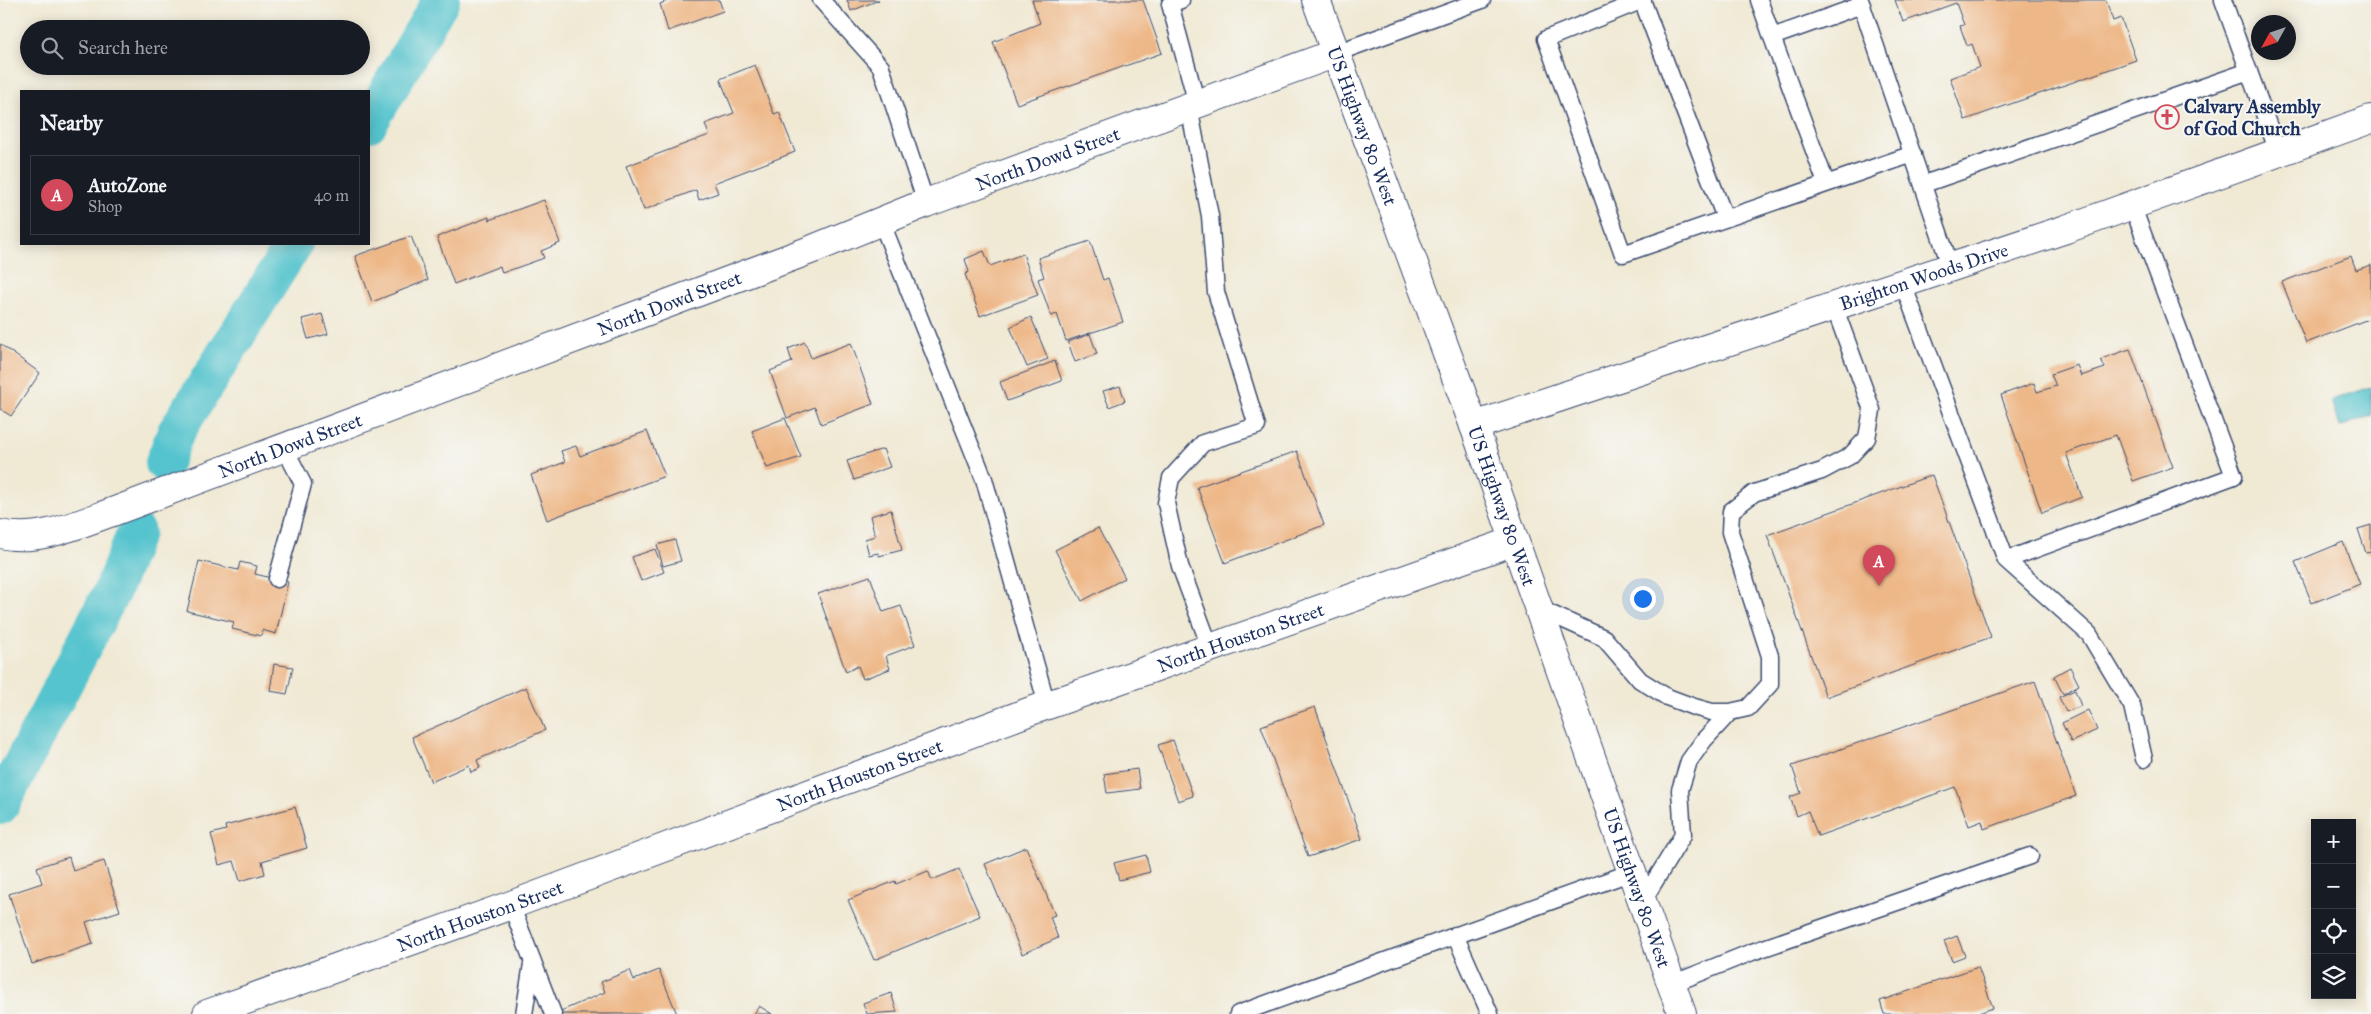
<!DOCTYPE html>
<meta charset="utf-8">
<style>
body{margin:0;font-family:"IM FELL Great Primer",serif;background:#242831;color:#f1f3f6}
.controls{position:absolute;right:15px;bottom:15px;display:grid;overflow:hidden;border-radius:0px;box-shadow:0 2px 12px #0003}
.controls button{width:45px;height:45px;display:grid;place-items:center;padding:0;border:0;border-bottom:1px solid #363941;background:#171b24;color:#f1f3f6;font:25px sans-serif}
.compass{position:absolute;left:2251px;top:15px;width:45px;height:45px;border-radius:50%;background:#171b24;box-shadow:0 2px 12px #0003;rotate:230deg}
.you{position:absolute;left:1642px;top:598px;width:18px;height:18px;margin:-12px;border:4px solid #fff;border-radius:50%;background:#1a73e8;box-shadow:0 0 0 8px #1a73e833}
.badge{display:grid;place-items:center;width:32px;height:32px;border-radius:50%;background:#d1495b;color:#fff;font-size:16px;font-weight:700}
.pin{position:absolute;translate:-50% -41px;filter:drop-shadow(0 1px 2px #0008)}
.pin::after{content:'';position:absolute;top:26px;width:18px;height:15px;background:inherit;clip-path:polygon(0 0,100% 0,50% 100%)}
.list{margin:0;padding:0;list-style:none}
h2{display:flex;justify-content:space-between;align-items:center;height:65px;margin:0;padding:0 20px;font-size:21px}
h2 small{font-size:16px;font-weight:400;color:#9ea1a6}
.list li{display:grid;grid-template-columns:32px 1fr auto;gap:15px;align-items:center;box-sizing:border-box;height:80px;margin:0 10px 10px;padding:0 10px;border:1px solid #363941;border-radius:0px}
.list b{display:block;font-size:19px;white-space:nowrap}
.list p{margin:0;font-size:16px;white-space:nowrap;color:#9ea1a6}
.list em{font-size:16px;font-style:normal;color:#9ea1a6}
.icon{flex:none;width:28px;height:28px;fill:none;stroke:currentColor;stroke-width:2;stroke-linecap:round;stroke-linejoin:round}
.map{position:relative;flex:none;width:2371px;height:1014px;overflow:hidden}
.search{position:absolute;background:#171b24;box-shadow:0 2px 12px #0003;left:20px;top:20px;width:350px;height:55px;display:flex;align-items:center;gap:12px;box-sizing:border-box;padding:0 18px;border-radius:28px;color:#9ea1a6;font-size:19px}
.panel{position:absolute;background:#171b24;box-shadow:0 2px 12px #0003;left:20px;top:90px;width:350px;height:155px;border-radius:0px}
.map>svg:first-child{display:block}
.water{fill:#57c4ce;stroke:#397a96}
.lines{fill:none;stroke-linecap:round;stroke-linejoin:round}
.canal{stroke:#57c4ce;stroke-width:38}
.building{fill:#eeb787}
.service-casing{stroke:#3b4b70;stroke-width:19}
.minor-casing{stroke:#3b4b70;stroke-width:30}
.primary-casing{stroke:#3b4b70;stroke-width:30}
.service{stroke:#fff;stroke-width:16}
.minor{stroke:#fff;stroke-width:28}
.primary{stroke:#fff;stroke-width:28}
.labels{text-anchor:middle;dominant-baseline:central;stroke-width:4;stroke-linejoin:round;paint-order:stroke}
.poi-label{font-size:19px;font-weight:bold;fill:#1b2f5e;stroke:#f6f6f2;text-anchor:start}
.street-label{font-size:19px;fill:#1b2f5e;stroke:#f6f6f2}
</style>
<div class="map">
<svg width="2371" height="1014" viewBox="0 0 2371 1014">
<rect width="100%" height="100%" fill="#f6f6f2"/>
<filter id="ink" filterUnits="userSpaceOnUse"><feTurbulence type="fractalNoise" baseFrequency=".02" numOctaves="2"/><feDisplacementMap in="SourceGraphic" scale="10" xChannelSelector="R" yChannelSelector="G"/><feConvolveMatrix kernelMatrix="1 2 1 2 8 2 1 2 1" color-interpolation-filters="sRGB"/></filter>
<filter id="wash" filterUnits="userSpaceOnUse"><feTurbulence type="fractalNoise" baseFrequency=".0096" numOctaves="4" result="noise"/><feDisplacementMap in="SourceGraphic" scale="20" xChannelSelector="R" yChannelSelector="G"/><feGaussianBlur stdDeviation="1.12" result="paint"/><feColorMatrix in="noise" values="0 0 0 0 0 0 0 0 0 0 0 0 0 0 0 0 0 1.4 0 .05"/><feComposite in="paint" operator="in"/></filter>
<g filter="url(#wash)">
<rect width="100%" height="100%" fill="#f0e9d4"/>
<path class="water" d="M2371 387V416L2339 427 2331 400Z"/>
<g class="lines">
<path class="canal" d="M369 123 441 0
M164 463 176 432 294 244
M0 806 112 591 136 532"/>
</g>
<g id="blocks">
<path class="building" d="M670 0H719L723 11 668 31 660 4Z
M847 0H879L851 11Z
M1032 0H1143L1162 53 1017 104 993 42 1040 23Z
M1895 0H2106L2113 21 2121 18 2136 60 1965 120 1950 78 1980 67 1972 44 1967 46 1960 26 1964 25 1956 3 1903 22Z
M755 65 774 114 779 112 795 152 714 183 718 193 699 200 696 190 644 210 626 166 709 135 705 124 734 113 720 79Z
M544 200 560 243 541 251 544 258 502 273 500 266 454 284 437 237 489 217V220Z
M411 236 428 280 372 302 355 256Z
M1090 241 1103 280 1108 278 1123 322 1066 341 1057 314 1051 316 1038 279 1044 277 1038 258Z
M984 251 990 266 1023 254 1038 295 980 316 965 274 969 272 965 259Z
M2351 256 2356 270 2371 265V318L2306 343 2282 282Z
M322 314 328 334 308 339 302 319Z
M1031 317 1048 359 1027 367 1010 327Z
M1090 334 1097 354 1075 362 1068 342Z
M805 342 811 358 851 343 873 404 821 424 815 407 787 418 770 371 792 362 788 349Z
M0 344 40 373 11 416 0 409Z
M2130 349 2173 467 2133 481 2116 435 2066 453 2082 497 2042 513 2001 395 2034 383 2037 392 2056 386 2051 374 2077 365 2081 376 2105 368 2101 359Z
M1055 361 1062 381 1007 401 1000 382Z
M1120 386 1125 401 1109 407 1103 391Z
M785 418 801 457 767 468 752 431Z
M647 431 665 476 547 520 531 475 565 462 561 451 576 446 580 456Z
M883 449 890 467 854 480 847 461Z
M1297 451 1324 525 1225 563 1197 487Z
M1932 475 1991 637 1826 697 1767 535Z
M891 510 902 550 879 556 878 553 869 555 865 539 875 536 870 516Z
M2371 525V552L2366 553 2358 529Z
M1098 528 1125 578 1082 601 1055 550Z
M675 540 681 561 663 566 657 545Z
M2343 542 2360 584 2312 603 2295 562Z
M655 549 664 572 641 581 632 557Z
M199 561 238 570 240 562 257 566 255 574 288 582 276 634 262 630 261 636 232 629 234 622 187 611Z
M870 576 883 612 901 606 915 645 886 656 890 669 863 679 858 666 846 672 818 594Z
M274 664 293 667 287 694 270 691Z
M2070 667 2079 685 2063 694 2054 676Z
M2035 681 2076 796 1984 829 1982 821 1969 826 1955 787 1818 836 1808 811 1797 816 1790 797 1801 793 1792 766Z
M526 687 545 730 477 760 480 768 471 772 469 765 431 782 412 737Z
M2075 690 2081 706 2066 712 2059 697Z
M1315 707 1362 839 1308 857 1261 726Z
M2088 710 2097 730 2071 742 2062 723Z
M1173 740 1193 796 1178 801 1158 745Z
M1137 769 1140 789 1107 793 1104 774Z
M295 807 307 848 262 861 265 874 240 881 234 861 219 865 211 834 226 830 225 826Z
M1026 847 1055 915 1050 917 1058 938 1022 954 985 864Z
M1146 855 1150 872 1119 880 1114 863Z
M69 857 73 871 104 861 120 911 86 922 93 944 32 964 9 894 42 883 37 867Z
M959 869 980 916 874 960 848 900 895 881 896 884 928 871 932 880Z
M1957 936 1965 956 1952 961 1944 941Z
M1978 967 1993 1008 1976 1014H1884L1880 1001Z
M630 970 634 980 659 970 677 1014H554L605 992 601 982Z
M891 993 897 1012 867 1014 863 1003Z
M759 1006 772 1014H754Z"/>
</g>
</g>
<g filter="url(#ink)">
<use href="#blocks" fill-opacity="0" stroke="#3b4b70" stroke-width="1"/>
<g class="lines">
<g class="service-casing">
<path id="service" d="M821 0 881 67 926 203
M1181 0 1170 4 1197 104
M1642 0 1725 218
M1643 0 1546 39 1623 254 1913 154
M1759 0 1772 37 1862 5
M1860 0 1951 268
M2223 0 2278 152
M1772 37 1826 183
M1336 53 1482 0
M1189 107 1210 216 1216 292 1257 426 1203 443 1171 478 1166 503 1180 566 1210 647
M1924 184 2249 71
M881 221 984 479 1047 705
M1903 284 2006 560 2234 476 2132 205
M2006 560 2089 634 2132 706 2144 759
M277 579 303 484 284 447
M1538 608 1604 638 1640 680 1667 697 1694 707 1712 712H1730L1748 708 1770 684V656L1730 532 1731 511 1754 493 1822 471 1850 456 1867 438 1872 410 1834 306
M1642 902 1683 835 1680 790 1689 761 1704 740 1730 712
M511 905 553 1014
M1455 935 1490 1014
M1672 984 1752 952 2030 856
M524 1014 532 964
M1238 1014 1632 872"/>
</g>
<g class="minor-casing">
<g id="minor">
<path id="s1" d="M1474 426 2066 229 2371 119"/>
<path id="s2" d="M0 534C39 543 78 524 115 511L813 249 926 203 1336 53"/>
<path id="s3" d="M207 1014 511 905 1028 712 1514 541"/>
</g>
</g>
<g class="primary-casing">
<g id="primary">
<path id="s4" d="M1316 0 1474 426 1682 1014"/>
</g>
</g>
<use href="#service" class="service"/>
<use href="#minor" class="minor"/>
<use href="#primary" class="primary"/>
</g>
</g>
<defs>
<g id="church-ring" transform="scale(1.25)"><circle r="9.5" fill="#f6f6f2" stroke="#d1495b" stroke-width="1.5"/><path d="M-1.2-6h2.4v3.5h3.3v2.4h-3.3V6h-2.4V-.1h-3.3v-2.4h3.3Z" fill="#d1495b"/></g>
</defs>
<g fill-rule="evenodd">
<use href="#church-ring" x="2167" y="117"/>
</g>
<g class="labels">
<g class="poi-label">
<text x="2184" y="106">Calvary Assembly<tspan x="2184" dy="22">of God Church</tspan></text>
</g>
<g class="street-label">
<text stroke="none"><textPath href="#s4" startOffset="134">US Highway 80 West</textPath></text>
<text stroke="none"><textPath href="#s2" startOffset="1116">North Dowd Street</textPath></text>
<text stroke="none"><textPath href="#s1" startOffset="474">Brighton Woods Drive</textPath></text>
<text stroke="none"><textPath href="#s2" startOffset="711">North Dowd Street</textPath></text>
<text stroke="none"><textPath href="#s2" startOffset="306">North Dowd Street</textPath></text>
<text stroke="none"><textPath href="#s4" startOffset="539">US Highway 80 West</textPath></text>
<text stroke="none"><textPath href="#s3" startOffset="1100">North Houston Street</textPath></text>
<text stroke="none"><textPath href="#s3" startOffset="695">North Houston Street</textPath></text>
<text stroke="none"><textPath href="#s4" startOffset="944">US Highway 80 West</textPath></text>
<text stroke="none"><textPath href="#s3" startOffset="290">North Houston Street</textPath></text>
</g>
</g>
</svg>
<div class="controls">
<button>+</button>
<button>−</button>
<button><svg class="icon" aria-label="locate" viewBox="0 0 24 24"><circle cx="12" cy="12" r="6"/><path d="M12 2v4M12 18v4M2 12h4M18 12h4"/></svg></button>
<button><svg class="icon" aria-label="layers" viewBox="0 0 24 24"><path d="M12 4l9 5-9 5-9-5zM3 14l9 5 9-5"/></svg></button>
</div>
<svg class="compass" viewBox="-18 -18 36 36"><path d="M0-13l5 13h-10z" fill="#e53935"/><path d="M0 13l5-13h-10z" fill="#9ea1a6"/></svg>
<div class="you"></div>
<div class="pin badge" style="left:1879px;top:586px">A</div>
<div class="search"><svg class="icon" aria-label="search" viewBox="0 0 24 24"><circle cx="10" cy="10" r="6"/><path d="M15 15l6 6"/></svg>Search here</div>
<section class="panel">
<h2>Nearby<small></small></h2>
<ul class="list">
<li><span class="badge">A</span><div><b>AutoZone</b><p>Shop</p></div><em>40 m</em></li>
</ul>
</section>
</div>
